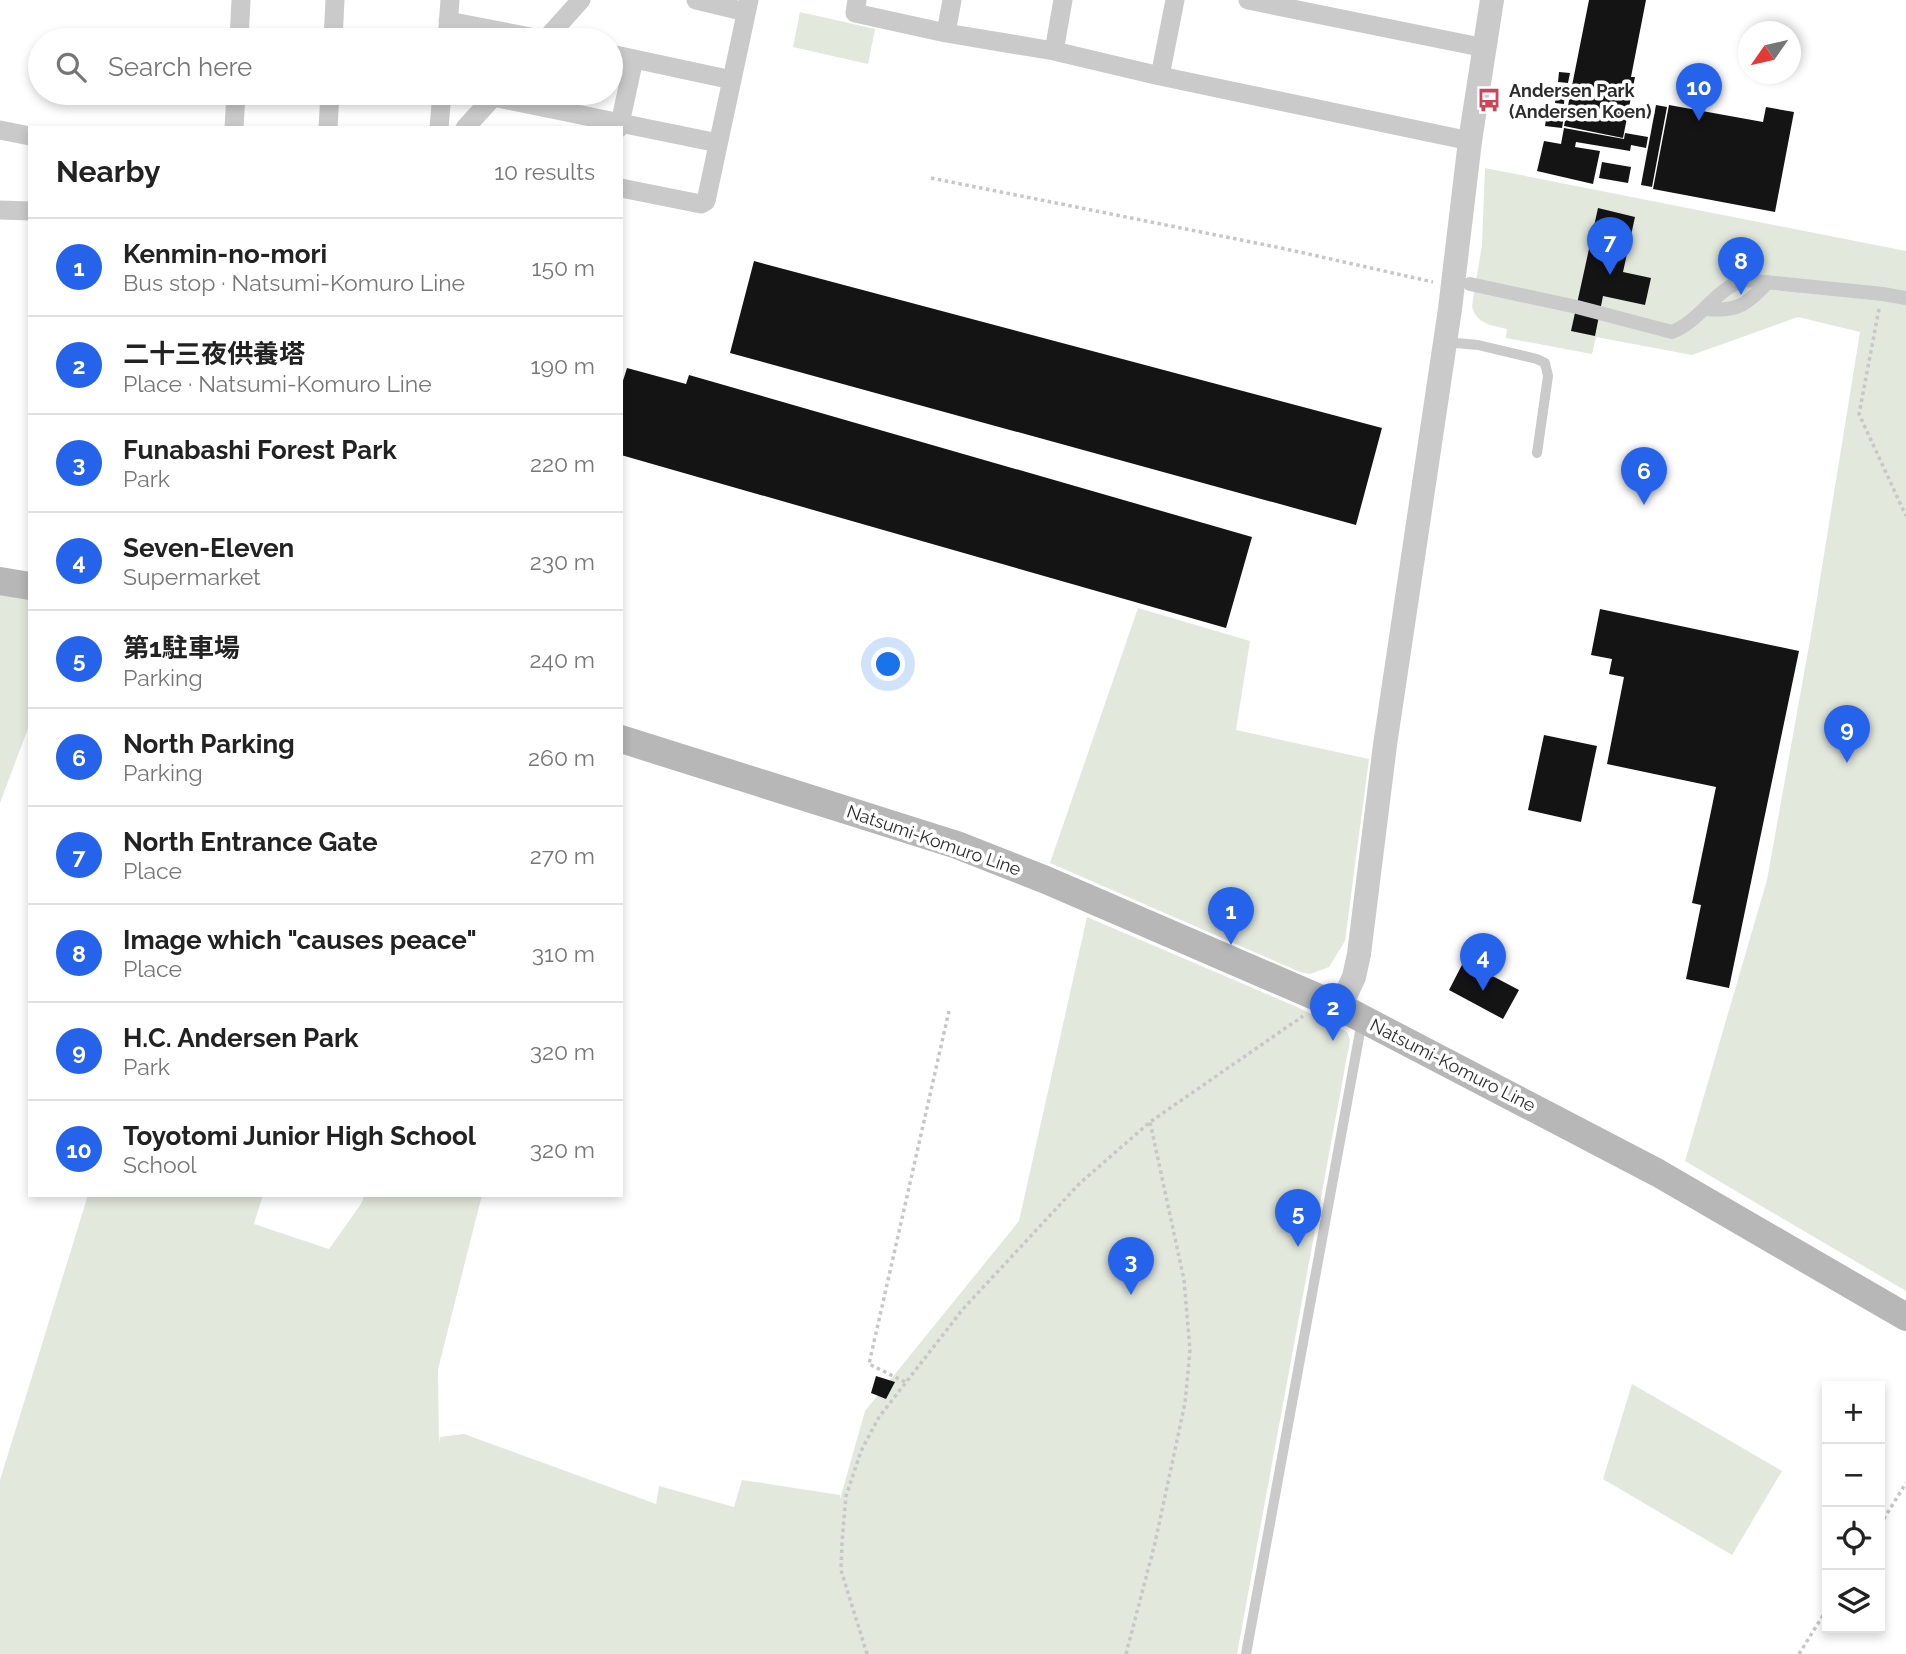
<!DOCTYPE html>
<meta charset="utf-8">
<style>
body{margin:0;font-family:Raleway,"Noto Sans JP",sans-serif;background:#f6f6f6;color:#222}
.controls{position:absolute;right:21px;bottom:21px;display:grid;overflow:hidden;border-radius:0px;box-shadow:0 4px 10px #0003}
.controls button{width:63px;height:63px;display:grid;place-items:center;padding:0;border:0;border-bottom:2px solid #e0e0e0;background:#fff;color:#222;font:35px sans-serif}
.compass{position:absolute;left:1738px;top:21px;width:63px;height:63px;border-radius:50%;background:#fff;box-shadow:0 4px 10px #0003;rotate:236deg}
.you{position:absolute;left:889px;top:665px;width:24px;height:24px;margin:-18px;border:5px solid #fff;border-radius:50%;background:#1a73e8;box-shadow:0 0 0 10px #1a73e833}
.badge{display:grid;place-items:center;width:46px;height:46px;border-radius:50%;background:#2563eb;color:#fff;font-size:23px;font-weight:700}
.pin{position:absolute;translate:-50% -58px;filter:drop-shadow(0 2px 4px #0008)}
.pin::after{content:'';position:absolute;top:37px;width:24px;height:21px;background:inherit;clip-path:polygon(0 0,100% 0,50% 100%)}
.list{margin:0;padding:0;list-style:none}
h2{display:flex;justify-content:space-between;align-items:center;height:91px;margin:0;padding:0 28px;font-size:30px}
h2 small{font-size:23px;font-weight:400;color:#767676}
.list li{display:grid;grid-template-columns:46px 1fr auto;gap:21px;align-items:center;box-sizing:border-box;height:98px;padding:0 28px;border-top:2px solid #e0e0e0}
.list b{display:block;font-size:26px;white-space:nowrap}
.list p{margin:0;font-size:23px;white-space:nowrap;color:#767676}
.list em{font-size:23px;font-style:normal;color:#767676}
.icon{flex:none;width:38px;height:38px;fill:none;stroke:currentColor;stroke-width:2;stroke-linecap:round;stroke-linejoin:round}
.map{position:relative;flex:none;width:1906px;height:1654px;overflow:hidden}
.search{position:absolute;background:#fff;box-shadow:0 4px 10px #0003;left:28px;top:28px;width:595px;height:77px;display:flex;align-items:center;gap:18px;box-sizing:border-box;padding:0 24px;border-radius:38px;color:#767676;font-size:26px}
.panel{position:absolute;background:#fff;box-shadow:0 4px 10px #0003;left:28px;top:126px;width:595px;height:1071px;border-radius:0px}
.map>svg:first-child{display:block}
.green{fill:#e3e8dc}
.building{fill:#141414}
.lines{fill:none;stroke-linecap:round;stroke-linejoin:round}
.path{stroke:#c7c7c7;stroke-width:3.5;stroke-dasharray:3.5 3.5;stroke-linecap:butt}
.service{stroke:#cacaca;stroke-width:10}
.pedestrian{stroke:#cacaca;stroke-width:14}
.minor{stroke:#cacaca;stroke-width:19}
.tertiary{stroke:#cacaca;stroke-width:24}
.secondary{stroke:#b7b7b7;stroke-width:28}
.labels{text-anchor:middle;dominant-baseline:central;stroke-width:7;stroke-linejoin:round;paint-order:stroke}
.poi-label{font-size:18px;font-weight:bold;fill:#2d2d2d;stroke:#fff;text-anchor:start}
.street-label{font-size:18px;fill:#2d2d2d;stroke:#fff}
</style>
<div class="map">
<svg width="1906" height="1654" viewBox="0 0 1906 1654">
<rect width="100%" height="100%" fill="#fff"/>
<path class="green" d="M800 12 875 29 868 64 793 47Z
M1485 168 1906 251V1291L1685 1161 1767 880 1812 629 1860 332 1798 317 1692 355 1596 337 1592 354 1506 338 1507 329C1491 325 1476 324 1472 306L1482 245Z
M0 593 30 597V723L0 803Z
M1138 608 1250 641 1236 730 1369 759 1345 941 1329 967 1310 974 1300 972 1050 863Z
M1087 917 1297 1007 1347 1032 1350 1040 1237 1654H0V1480L88 1195H263L254 1224 329 1249 361 1204 365 1195H482L438 1369 439 1443 440 1437 464 1434 656 1504 659 1486 734 1507 742 1480 840 1495V1499L865 1411 1019 1221Z
M1632 1384 1782 1471 1732 1555 1603 1479Z"/>
<path class="building" d="M1589 0H1646L1631 77H1635L1623 138 1564 126Z
M1559 72 1570 73 1568 83 1558 82Z
M1557 87 1565 88 1564 104 1555 103Z
M1656 105 1667 107 1652 187 1641 185Z
M1669 105 1763 122 1766 107 1794 112 1775 212 1653 189Z
M1548 107 1565 110 1562 128 1545 126Z
M1564 128 1624 139 1625 133 1648 137 1646 148 1631 145 1630 151 1576 142 1575 147 1600 151 1593 184 1537 171 1544 141 1561 144Z
M1602 162 1631 167 1628 183 1599 178Z
M1598 208 1635 217 1623 272 1651 278 1645 305 1603 296 1595 336 1571 331Z
M754 261 1382 428 1356 525 730 353Z
M627 368 686 384 689 375 1252 537 1226 628 621 455V387Z
M1600 609 1799 651 1729 988 1686 979 1701 905 1692 903 1716 787 1607 764 1624 677 1609 674 1612 659 1591 655Z
M1544 735 1597 746 1581 822 1528 810Z
M1464 961 1519 990 1503 1019 1449 990Z
M876 1376 895 1382 886 1399 871 1393Z"/>
<g class="lines">
<path class="path" d="M931 178 1286 249 1433 282
M1879 309 1859 414 1906 516
M905 1382 869 1364 949 1011
M1880 1525 1906 1483
M867 1654 841 1570 842 1542 846 1496 861 1451 879 1417 963 1309 1079 1184 1150 1122 1303 1016
M1126 1654 1155 1543 1185 1403 1190 1350 1184 1280 1150 1122
M1799 1654 1827 1609"/>
<path class="service" d="M1445 342 1478 345 1537 359 1545 363 1548 376 1537 453
M1246 1654 1362 1021"/>
<path class="pedestrian" d="M1470 284 1577 307 1672 332C1701 321 1715 288 1745 280L1883 294 1906 298
M1706 309C1738 312 1747 304 1768 282"/>
<path class="minor" d="M696 0 746 12
M857 0 855 13 946 33 1054 51 1063 0
M1248 0 1485 48
M448 21 546 40
M946 33 952 0
M239 40 241 0
M333 40 335 0
M447 40 450 0
M545 40 581 0
M1054 51 1160 76 1470 141
M611 54 732 80
M1160 76 1175 0
M493 97 718 143
M234 128 236 93
M328 128 330 93
M439 128 442 93
M465 128 497 93
M619 128 634 59
M0 130 30 136
M621 188 701 204 706 201 749 0
M0 210 30 211"/>
<path class="tertiary" d="M1340 1007 1354 977 1359 954 1385 745 1450 309 1470 141 1492 0"/>
<path class="secondary" d="M0 581 30 586
M621 739 957 845 1046 880 1340 1007 1658 1173 1906 1317"/>
</g>
<defs>
<g id="bus-bare" transform="scale(1.89)"><path d="M-5-6H5V4H4V6H2V4H-2V6H-4V4H-5ZM-3.5-4V0h7V-4ZM-3.5 1.2v1.5H-2V1.2ZM2 1.2v1.5H3.5V1.2Z" fill="#cf4357" stroke="#fff" stroke-width="2.5" paint-order="stroke"/></g>
</defs>
<g fill-rule="evenodd">
<use href="#bus-bare" x="1489" y="100"/>
</g>
<g class="labels">
<g class="poi-label">
<text x="1509" y="90">Andersen Park<tspan x="1509" dy="21">(Andersen Koen)</tspan></text>
</g>
<g class="street-label">
<text transform="translate(934 840) rotate(19)">Natsumi-Komuro Line</text>
<text transform="translate(1453 1065) rotate(27)">Natsumi-Komuro Line</text>
</g>
</g>
</svg>
<div class="controls">
<button>+</button>
<button>−</button>
<button><svg class="icon" aria-label="locate" viewBox="0 0 24 24"><circle cx="12" cy="12" r="6"/><path d="M12 2v4M12 18v4M2 12h4M18 12h4"/></svg></button>
<button><svg class="icon" aria-label="layers" viewBox="0 0 24 24"><path d="M12 4l9 5-9 5-9-5zM3 14l9 5 9-5"/></svg></button>
</div>
<svg class="compass" viewBox="-18 -18 36 36"><path d="M0-13l5 13h-10z" fill="#e53935"/><path d="M0 13l5-13h-10z" fill="#767676"/></svg>
<div class="you"></div>
<div class="pin badge" style="left:1231px;top:945px">1</div>
<div class="pin badge" style="left:1333px;top:1041px">2</div>
<div class="pin badge" style="left:1131px;top:1295px">3</div>
<div class="pin badge" style="left:1483px;top:991px">4</div>
<div class="pin badge" style="left:1298px;top:1247px">5</div>
<div class="pin badge" style="left:1644px;top:505px">6</div>
<div class="pin badge" style="left:1610px;top:275px">7</div>
<div class="pin badge" style="left:1741px;top:295px">8</div>
<div class="pin badge" style="left:1847px;top:763px">9</div>
<div class="pin badge" style="left:1699px;top:121px">10</div>
<div class="search"><svg class="icon" aria-label="search" viewBox="0 0 24 24"><circle cx="10" cy="10" r="6"/><path d="M15 15l6 6"/></svg>Search here</div>
<section class="panel">
<h2>Nearby<small>10 results</small></h2>
<ul class="list">
<li><span class="badge">1</span><div><b>Kenmin-no-mori</b><p>Bus stop · Natsumi-Komuro Line</p></div><em>150 m</em></li>
<li><span class="badge">2</span><div><b>二十三夜供養塔</b><p>Place · Natsumi-Komuro Line</p></div><em>190 m</em></li>
<li><span class="badge">3</span><div><b>Funabashi Forest Park</b><p>Park</p></div><em>220 m</em></li>
<li><span class="badge">4</span><div><b>Seven-Eleven</b><p>Supermarket</p></div><em>230 m</em></li>
<li><span class="badge">5</span><div><b>第1駐車場</b><p>Parking</p></div><em>240 m</em></li>
<li><span class="badge">6</span><div><b>North Parking</b><p>Parking</p></div><em>260 m</em></li>
<li><span class="badge">7</span><div><b>North Entrance Gate</b><p>Place</p></div><em>270 m</em></li>
<li><span class="badge">8</span><div><b>Image which &quot;causes peace&quot;</b><p>Place</p></div><em>310 m</em></li>
<li><span class="badge">9</span><div><b>H.C. Andersen Park</b><p>Park</p></div><em>320 m</em></li>
<li><span class="badge">10</span><div><b>Toyotomi Junior High School</b><p>School</p></div><em>320 m</em></li>
</ul>
</section>
</div>
